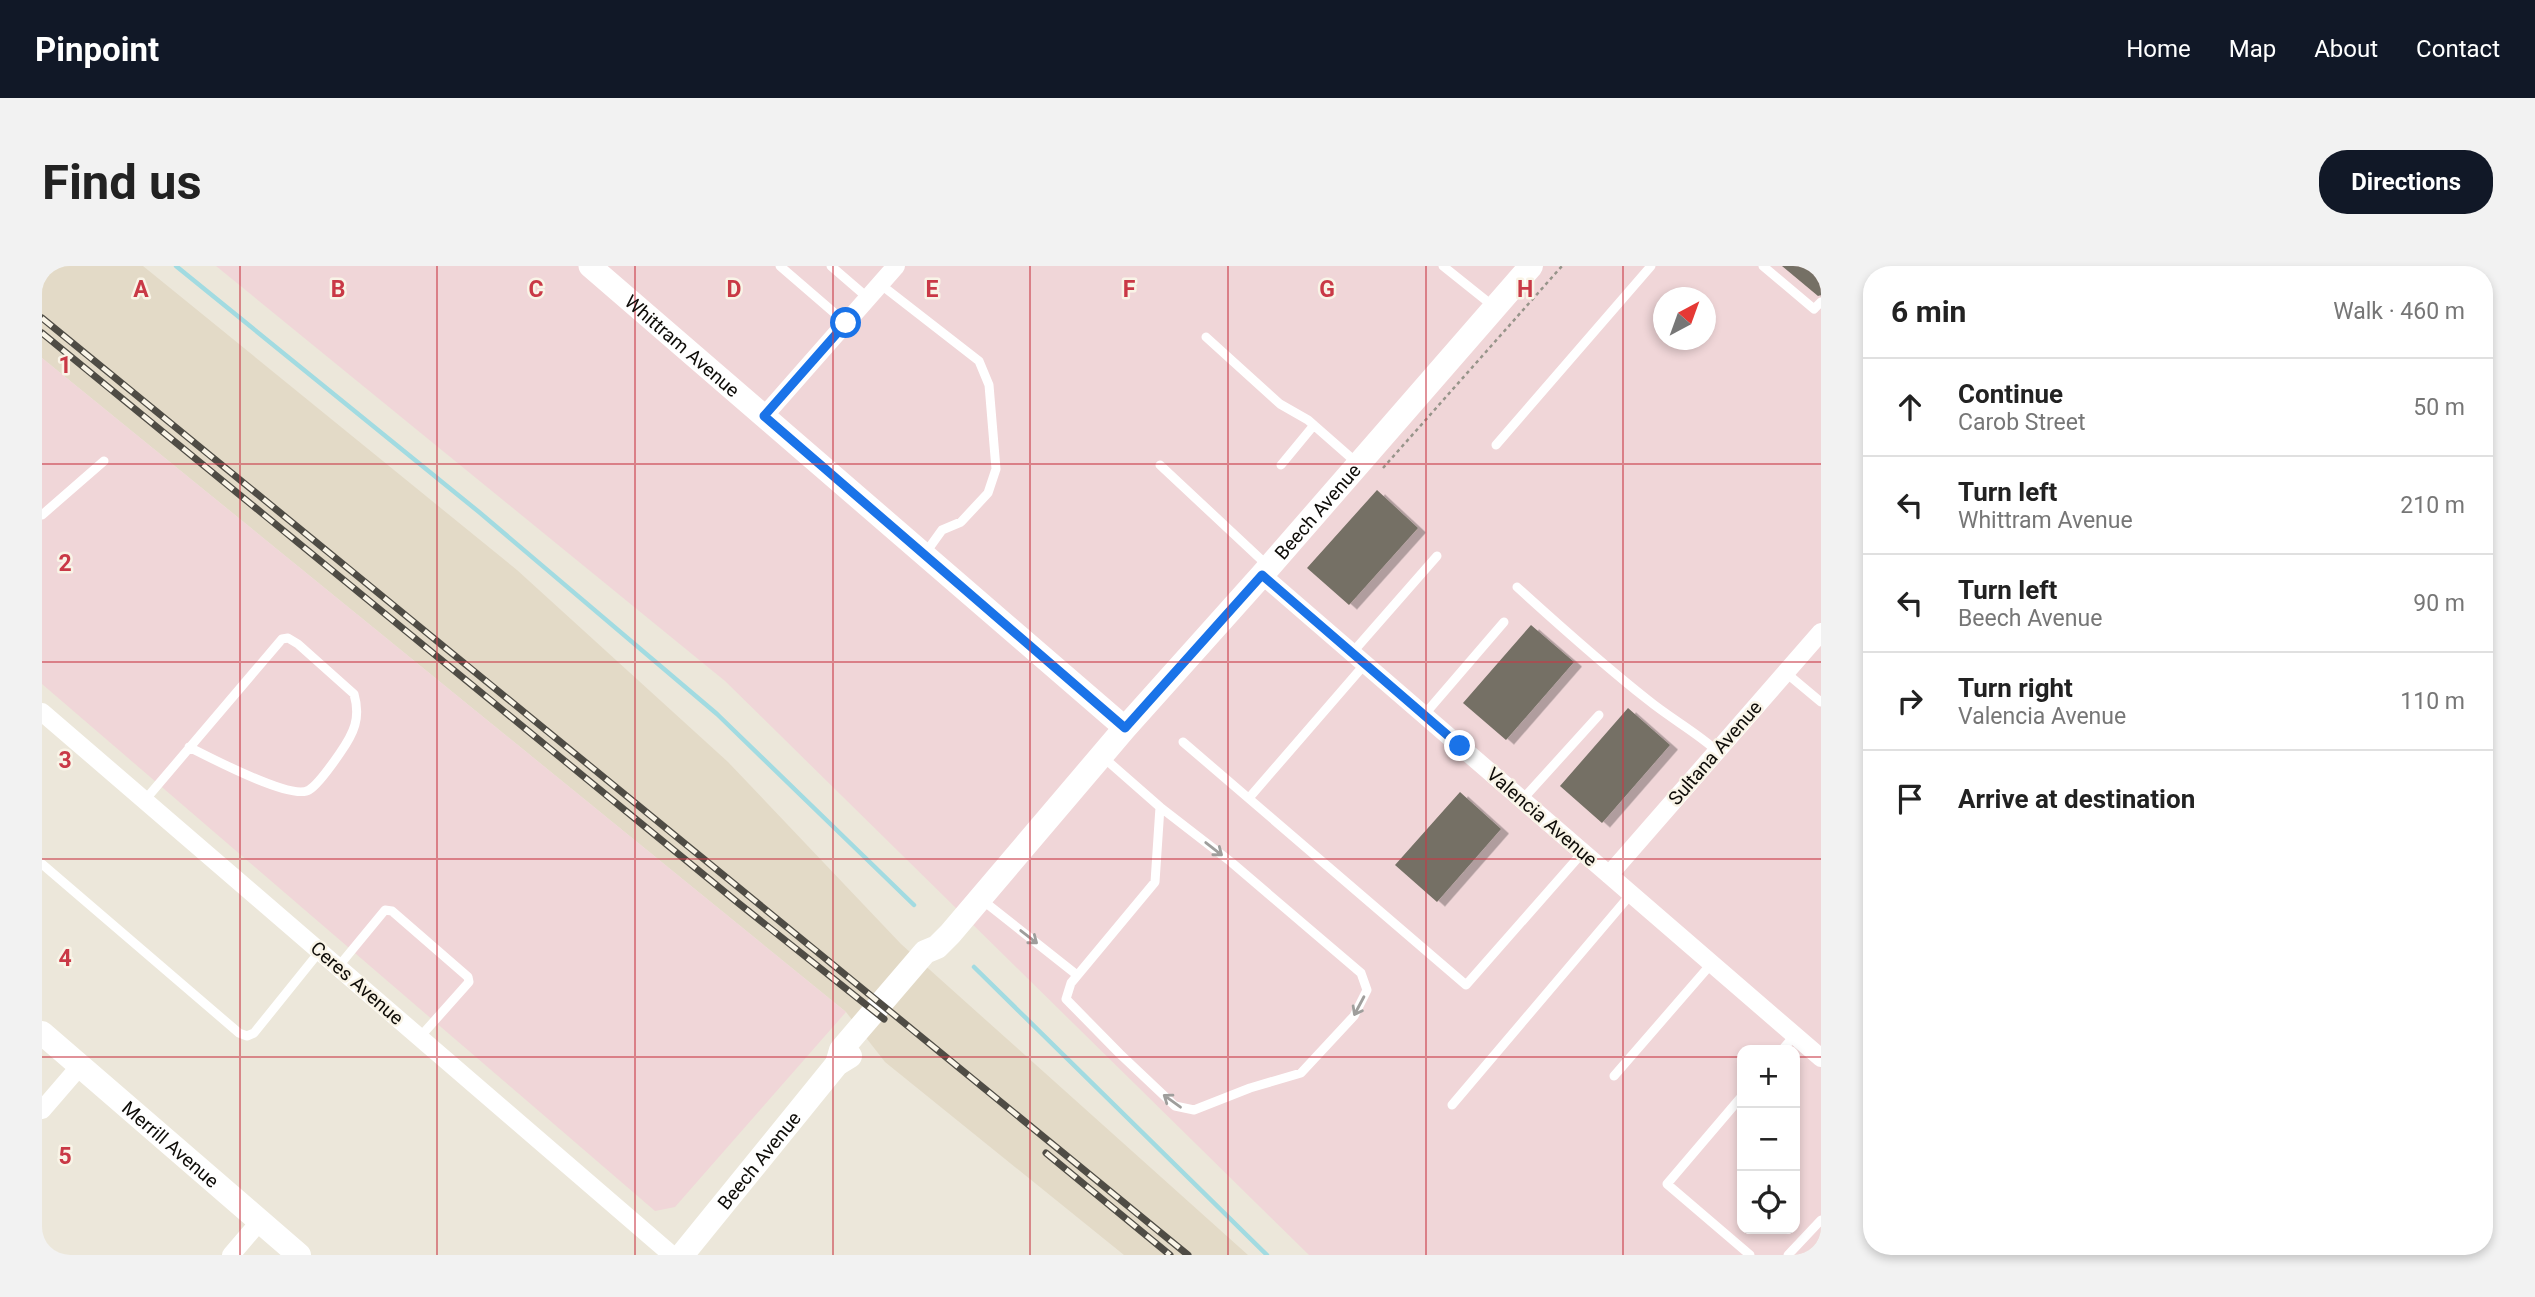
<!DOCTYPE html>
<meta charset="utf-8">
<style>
body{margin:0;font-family:Roboto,sans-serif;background:#f2f2f2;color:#222}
.controls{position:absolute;right:21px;bottom:21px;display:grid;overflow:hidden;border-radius:14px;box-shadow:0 4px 10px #0003}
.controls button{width:63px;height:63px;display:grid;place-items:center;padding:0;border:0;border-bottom:2px solid #e0e0e0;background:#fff;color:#222;font:35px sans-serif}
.compass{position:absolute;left:1611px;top:21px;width:63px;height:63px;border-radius:50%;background:#fff;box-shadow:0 4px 10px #0003;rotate:41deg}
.stop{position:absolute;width:21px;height:21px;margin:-16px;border:5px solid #1a73e8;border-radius:50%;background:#fff}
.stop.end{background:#1a73e8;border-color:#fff;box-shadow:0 2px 7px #0008}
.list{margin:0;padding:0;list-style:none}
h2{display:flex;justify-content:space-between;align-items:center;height:91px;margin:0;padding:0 28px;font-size:30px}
h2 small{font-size:23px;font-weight:400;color:#767676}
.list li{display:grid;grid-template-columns:46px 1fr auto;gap:21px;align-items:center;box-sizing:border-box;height:98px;padding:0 28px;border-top:2px solid #e0e0e0}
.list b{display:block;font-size:26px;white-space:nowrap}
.list p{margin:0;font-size:23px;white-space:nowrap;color:#767676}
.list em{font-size:23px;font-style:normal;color:#767676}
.icon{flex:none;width:38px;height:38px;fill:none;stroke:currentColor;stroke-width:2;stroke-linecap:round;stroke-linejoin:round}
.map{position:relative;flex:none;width:1779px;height:989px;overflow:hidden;border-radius:28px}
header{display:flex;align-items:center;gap:42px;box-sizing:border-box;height:98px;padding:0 35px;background:#111827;color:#fff}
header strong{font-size:33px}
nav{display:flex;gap:38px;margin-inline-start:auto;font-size:24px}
.intro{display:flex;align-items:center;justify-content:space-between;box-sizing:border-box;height:168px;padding:0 42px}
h1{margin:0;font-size:49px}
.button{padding:18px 32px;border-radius:28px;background:#111827;color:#fff;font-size:24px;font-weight:700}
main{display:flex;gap:42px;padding:0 42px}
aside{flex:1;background:#fff;border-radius:28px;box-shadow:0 4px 10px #0003}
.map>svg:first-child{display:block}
.built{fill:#e3dac7}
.industrial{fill:#f0d6d8;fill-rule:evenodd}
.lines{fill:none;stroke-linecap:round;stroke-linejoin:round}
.stream{stroke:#a2dbe1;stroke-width:4.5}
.building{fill:#757065;filter:url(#shadow)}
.path{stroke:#97948a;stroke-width:2.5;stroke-dasharray:3.5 3.5;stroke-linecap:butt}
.service{stroke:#fff;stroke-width:9}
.minor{stroke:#fff;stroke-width:18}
.tertiary{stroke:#fff;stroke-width:23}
.secondary{stroke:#fff;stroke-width:24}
.rail-casing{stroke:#4f4c45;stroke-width:7}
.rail{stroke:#f9f4e7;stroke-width:4.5;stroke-dasharray:13;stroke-linecap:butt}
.oneway{stroke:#9f9e9c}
.route{stroke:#1a73e8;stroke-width:9}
.grid{fill:none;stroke:#c93946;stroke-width:2;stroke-opacity:0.55}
.labels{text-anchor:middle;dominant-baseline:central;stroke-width:5;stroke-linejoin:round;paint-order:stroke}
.street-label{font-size:19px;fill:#0e0c08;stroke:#f9f4e7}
.grid-label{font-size:23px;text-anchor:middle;font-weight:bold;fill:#c93946;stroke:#f9f4e7;stroke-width:5;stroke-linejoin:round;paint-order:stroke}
</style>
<header>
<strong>Pinpoint</strong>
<nav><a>Home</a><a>Map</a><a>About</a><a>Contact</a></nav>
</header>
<div class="intro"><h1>Find us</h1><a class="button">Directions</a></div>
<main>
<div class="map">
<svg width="1779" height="989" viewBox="0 0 1779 989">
<defs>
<filter id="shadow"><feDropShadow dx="8" dy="4.5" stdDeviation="0" flood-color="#0004"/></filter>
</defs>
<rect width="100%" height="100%" fill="#ece7da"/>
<path class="built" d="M0 0H101L475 304 686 496 859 678 1206 989H1082L843 796 804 746 0 92Z"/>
<path class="industrial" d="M174 0H1779V989H1267L683 415ZM1622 32H1664V74H1622ZM1700 784H1753V963H1700Z
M0 92 804 746 633 941 613 945 0 418Z"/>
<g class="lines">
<path class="stream" d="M134 0 437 246 675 448 872 639
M932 701 1225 989"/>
</g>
<path class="building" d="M1740 0H1779V29L1776 30Z
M1335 224 1376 262 1307 339 1265 302Z
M1489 359 1532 396 1464 474 1421 437Z
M1586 442 1628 479 1560 557 1518 520Z
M1418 526 1459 563 1395 636 1353 599Z"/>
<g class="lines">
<path class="path" d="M1341 202 1520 0"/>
<path class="service" d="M738 0 804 57
M789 0 826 32
M1401 0 1451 40
M1721 0 1772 43 1779 36
M838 18 937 95 947 119 954 203 946 227 919 256 900 264 882 289
M1164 71 1238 138 1266 154 1315 197
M1454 179 1609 0
M1118 199 1226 300
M1239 199 1272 159
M0 249 62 195
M1475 321C1518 360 1560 398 1606 434 1628 452 1654 466 1675 485
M1310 387 1395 290
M1743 406 1779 436
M1382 449 1462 356
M1141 476 1424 719 1541 586
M1061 491 1118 541 1113 616 1029 717 1024 733 1078 788 1133 840 1152 844 1208 822 1259 807 1312 750 1325 724 1319 707 1189 596 1118 541
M1207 532 1323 398
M103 534 240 373 246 372 256 378 312 428C319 452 312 467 298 487 291 497 277 518 267 524 250 535 167 491 147 481
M1480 534 1557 449
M0 598 197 767 205 770 212 767 278 685
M939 633 1035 709
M296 701 343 644 350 645 426 711 427 716 378 771
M1740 784 1753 769
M1572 810 1670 697
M1700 830 1625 918 1708 989
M1410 839 1589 628
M1746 989 1779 954"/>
<path class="minor" d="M722 150 854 0
M1220 309 1779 792
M0 446 630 989
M1567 609 1779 366
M0 844 38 800
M189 989 218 955"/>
<path class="tertiary" id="s1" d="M548 0 1083 462"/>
<g class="secondary">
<path id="s2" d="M0 767 257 989"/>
<path id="s3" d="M795 798 799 784 883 686 895 681 908 668 1083 462 1220 309 1489 0"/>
<path id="s4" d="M640 989 795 798 808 790"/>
</g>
<g class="rail-casing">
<path id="rail" d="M0 52 1146 989
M0 67 695 636 842 753
M1004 887 1128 989"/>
</g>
<use href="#rail" class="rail"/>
</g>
<defs><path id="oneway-shaft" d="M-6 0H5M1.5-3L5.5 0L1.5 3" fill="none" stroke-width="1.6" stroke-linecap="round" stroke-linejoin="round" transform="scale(1.75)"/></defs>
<g class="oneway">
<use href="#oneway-shaft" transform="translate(1172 583) rotate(38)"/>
<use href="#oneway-shaft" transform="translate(987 671) rotate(38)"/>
<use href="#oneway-shaft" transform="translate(1317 740) rotate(118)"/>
<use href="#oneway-shaft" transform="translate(1130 835) rotate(-144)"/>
</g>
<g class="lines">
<path class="route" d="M804 57 722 150 1083 462 1220 309 1418 480"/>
</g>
<path class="grid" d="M198 0V989M395 0V989M593 0V989M791 0V989M988 0V989M1186 0V989M1384 0V989M1581 0V989M0 198H1779M0 396H1779M0 593H1779M0 791H1700M1753 791H1779"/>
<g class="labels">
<g class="street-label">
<text stroke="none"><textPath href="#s1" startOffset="122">Whittram Avenue</textPath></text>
<text stroke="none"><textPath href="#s3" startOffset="735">Beech Avenue</textPath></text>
<text transform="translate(1673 487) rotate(-49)">Sultana Avenue</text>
<text transform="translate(1500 551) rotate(41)">Valencia Avenue</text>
<text transform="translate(315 717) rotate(41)">Ceres Avenue</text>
<text stroke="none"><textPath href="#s2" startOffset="170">Merrill Avenue</textPath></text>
<text stroke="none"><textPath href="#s4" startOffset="122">Beech Avenue</textPath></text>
</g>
</g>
<g class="grid-label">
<text x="99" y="31">A</text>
<text x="296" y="31">B</text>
<text x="494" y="31">C</text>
<text x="692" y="31">D</text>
<text x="890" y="31">E</text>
<text x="1087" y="31">F</text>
<text x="1285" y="31">G</text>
<text x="1483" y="31">H</text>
<text x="23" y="107">1</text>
<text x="23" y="305">2</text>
<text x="23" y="502">3</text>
<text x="23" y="700">4</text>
<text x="23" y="898">5</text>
</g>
</svg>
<div class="controls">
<button>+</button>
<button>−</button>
<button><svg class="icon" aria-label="locate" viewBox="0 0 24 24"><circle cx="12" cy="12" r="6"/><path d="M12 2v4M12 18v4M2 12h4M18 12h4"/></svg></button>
</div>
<svg class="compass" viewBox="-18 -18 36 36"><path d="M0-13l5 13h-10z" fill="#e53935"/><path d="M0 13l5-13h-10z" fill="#767676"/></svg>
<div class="stop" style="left:804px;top:57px"></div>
<div class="stop end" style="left:1418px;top:480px"></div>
</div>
<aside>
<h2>6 min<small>Walk · 460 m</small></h2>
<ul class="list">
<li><svg class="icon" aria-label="ahead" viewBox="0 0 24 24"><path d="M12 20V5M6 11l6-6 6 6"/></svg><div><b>Continue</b><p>Carob Street</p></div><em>50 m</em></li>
<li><svg class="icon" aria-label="left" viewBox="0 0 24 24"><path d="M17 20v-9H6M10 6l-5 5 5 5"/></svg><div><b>Turn left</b><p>Whittram Avenue</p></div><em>210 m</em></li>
<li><svg class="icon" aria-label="left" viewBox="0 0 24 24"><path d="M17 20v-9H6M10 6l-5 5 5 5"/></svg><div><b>Turn left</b><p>Beech Avenue</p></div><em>90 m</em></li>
<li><svg class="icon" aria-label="right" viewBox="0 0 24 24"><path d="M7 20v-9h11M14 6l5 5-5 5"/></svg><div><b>Turn right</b><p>Valencia Avenue</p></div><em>110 m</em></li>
<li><svg class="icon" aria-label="arrive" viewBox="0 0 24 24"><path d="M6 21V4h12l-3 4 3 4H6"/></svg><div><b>Arrive at destination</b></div></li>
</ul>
</aside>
</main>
